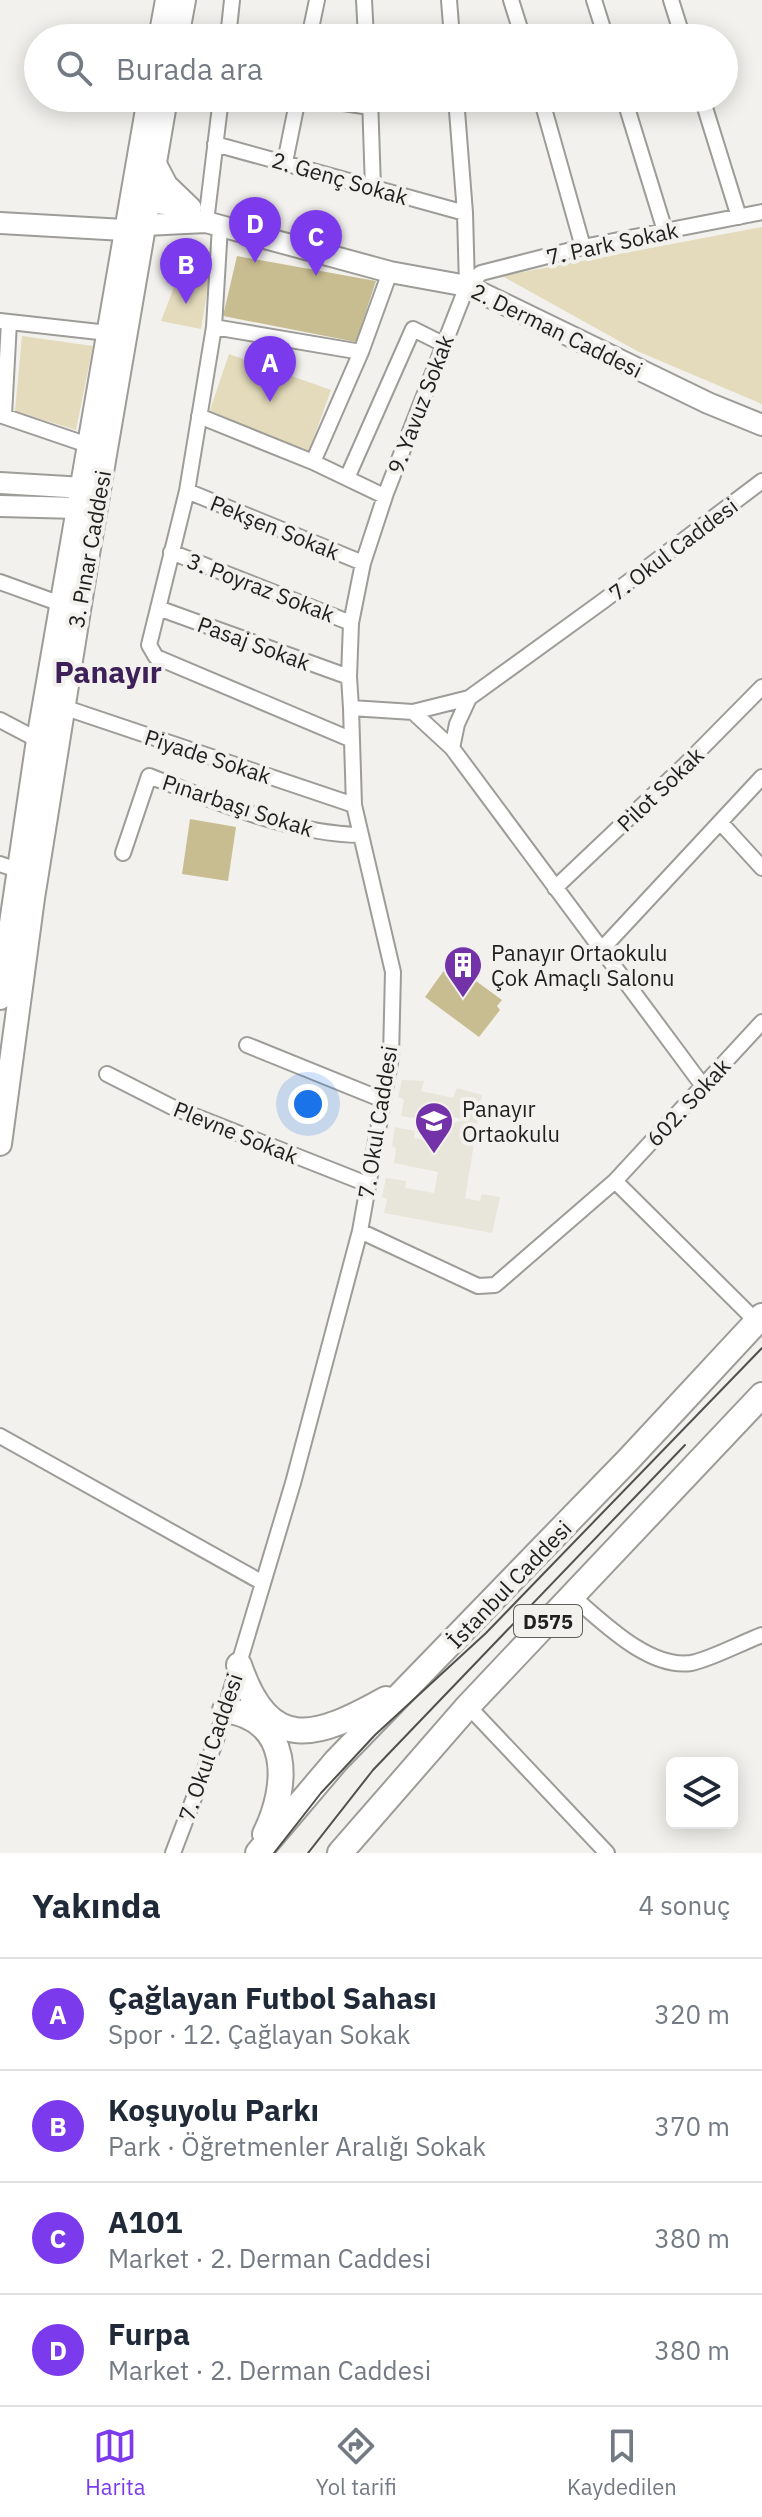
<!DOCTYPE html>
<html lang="tr">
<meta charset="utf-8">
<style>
body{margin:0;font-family:"IBM Plex Sans",sans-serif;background:#f6f6f7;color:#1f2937}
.controls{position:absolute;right:24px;bottom:24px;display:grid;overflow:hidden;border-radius:12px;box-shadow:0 4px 20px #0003}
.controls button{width:72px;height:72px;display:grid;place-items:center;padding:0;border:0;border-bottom:2px solid #e0e1e3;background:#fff;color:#1f2937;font:40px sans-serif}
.you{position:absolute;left:308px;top:1104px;width:28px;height:28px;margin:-20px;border:6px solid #fff;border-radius:50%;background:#1a73e8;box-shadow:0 0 0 12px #1a73e833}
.badge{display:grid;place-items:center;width:52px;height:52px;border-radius:50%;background:#7c3aed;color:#fff;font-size:26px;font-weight:700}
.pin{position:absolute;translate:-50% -66px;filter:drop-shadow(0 2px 4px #0008)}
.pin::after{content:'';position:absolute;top:42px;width:28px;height:24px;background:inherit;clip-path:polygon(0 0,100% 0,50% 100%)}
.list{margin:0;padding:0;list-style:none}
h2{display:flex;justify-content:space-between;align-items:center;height:104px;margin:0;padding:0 32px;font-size:34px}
h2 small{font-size:26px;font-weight:400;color:#747a83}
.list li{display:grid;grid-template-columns:52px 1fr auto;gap:24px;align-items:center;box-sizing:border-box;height:112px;padding:0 32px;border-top:2px solid #e0e1e3}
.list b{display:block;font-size:30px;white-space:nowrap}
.list p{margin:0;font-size:26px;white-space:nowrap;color:#747a83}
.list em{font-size:26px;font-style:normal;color:#747a83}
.icon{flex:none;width:44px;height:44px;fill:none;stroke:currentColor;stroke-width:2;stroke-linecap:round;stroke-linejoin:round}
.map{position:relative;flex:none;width:762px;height:1853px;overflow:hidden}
.search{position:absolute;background:#fff;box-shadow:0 4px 20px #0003;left:24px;right:24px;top:24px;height:88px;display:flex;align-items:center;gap:20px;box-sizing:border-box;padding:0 28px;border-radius:44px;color:#747a83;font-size:30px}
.sheet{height:552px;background:#fff}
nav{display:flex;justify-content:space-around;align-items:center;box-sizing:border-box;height:112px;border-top:2px solid #e0e1e3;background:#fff;font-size:22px;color:#747a83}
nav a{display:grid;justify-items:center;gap:4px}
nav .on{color:#7c3aed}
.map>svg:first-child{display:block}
.built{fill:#e8e5da}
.green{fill:#e3dbbb}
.building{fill:#c8bd91}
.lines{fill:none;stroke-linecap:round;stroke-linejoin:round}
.minor-casing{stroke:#9d9c98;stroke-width:18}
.secondary-casing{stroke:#9d9c98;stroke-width:24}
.primary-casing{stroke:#9d9c98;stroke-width:26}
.trunk-casing{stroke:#9d9c98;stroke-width:28}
.minor{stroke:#fff;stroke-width:14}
.secondary{stroke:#fff;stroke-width:20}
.primary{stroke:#fff;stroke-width:22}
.trunk{stroke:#fff;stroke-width:24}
.tram{stroke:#50504d;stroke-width:2}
.labels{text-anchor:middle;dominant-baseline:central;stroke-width:8;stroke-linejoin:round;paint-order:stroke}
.shield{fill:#f2f1ed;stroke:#5e5e5b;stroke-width:2}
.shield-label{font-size:20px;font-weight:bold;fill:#1f1f1d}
.street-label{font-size:22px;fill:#1f1f1d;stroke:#f2f1ed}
.poi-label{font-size:22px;fill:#1f1f1d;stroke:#f2f1ed;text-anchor:start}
.district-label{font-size:30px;font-weight:bold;fill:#3e2058;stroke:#f2f1ed}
</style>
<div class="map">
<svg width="762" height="1853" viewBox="0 0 762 1853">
<rect width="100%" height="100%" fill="#f2f1ed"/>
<path class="built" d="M402 1080 424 1081 421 1091 453 1098 457 1088 482 1095 465 1198 480 1201 482 1194 500 1197 492 1233 384 1213 387 1199 382 1197 386 1178 406 1181 405 1188 434 1193 438 1172 394 1163 396 1148 392 1146 395 1127 415 1131 414 1138 442 1143 447 1125 464 1120 448 1115 445 1123 401 1116 404 1100 398 1097Z"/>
<path class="green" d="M762 227V404L637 351 502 276Z
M200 258 209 264 208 287 201 329 161 321 179 274Z
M22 336 93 346 76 430 15 411Z
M229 354 331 390 309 451 209 413Z"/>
<path class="building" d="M237 256 376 281 356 342 223 316Z
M190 819 236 827 228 881 182 874Z
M450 962 502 1000 497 1006 500 1010 479 1037 425 997Z"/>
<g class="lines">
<g class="minor-casing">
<path id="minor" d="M364 0 366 38
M449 0 452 38
M511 0 523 38
M594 0 606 38
M671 0 683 38
M228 38 232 0
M309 38 317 0
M310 98 370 107
M370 98 373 188
M541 98 583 247
M624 98 665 231
M702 98 739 217
M215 144 465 213
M285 162 298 98
M206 222 221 98
M220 226 214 327 187 491 149 645 156 657 350 739
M467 286 481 273 583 247 762 212
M0 321 108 333
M214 327 361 352
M0 415 88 445
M4 415 9 322
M199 416 313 462 384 496
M313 462 361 352 390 272
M347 478 413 329 443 344
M187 491 363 563
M171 552 351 623
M0 582 61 604
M158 608 349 677
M63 707 354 805
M351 708 349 677 351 623 363 563 386 493 467 286 465 213 456 98
M413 712 452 748 703 1086
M0 720 38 740
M452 748 457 724 469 698
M720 822 762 868
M123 853 149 776C214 801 290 834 361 835
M0 864 20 871
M555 888 686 764 762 687
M601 950 762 777
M247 1045 383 1100
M107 1074 172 1107 367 1184
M615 1181 757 1322
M360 1231 478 1286 495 1285 615 1181 762 1022
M0 1436 263 1583
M572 1596C602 1621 648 1669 691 1663 709 1660 743 1642 762 1635
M468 1706 607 1853
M173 1853 216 1740 293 1483 360 1231 391 1057 393 972 354 805 351 708 413 712 469 698 603 601 762 481"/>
</g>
<g class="secondary-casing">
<path id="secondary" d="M155 162 167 185 191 208
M135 209 149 202 189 207
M0 223 124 230 145 225 206 222 390 272 467 286 708 403 762 425
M0 483 84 488 92 496
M0 506 78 508 88 498"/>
</g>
<g class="primary-casing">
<path id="primary" d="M160 38 167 0
M177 38 184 0
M0 998 38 740 149 98
M0 1144 33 898 88 554 166 98"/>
</g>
<g class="trunk-casing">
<path id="trunk" d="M239 1665C270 1755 316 1738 386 1699
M225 1710C292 1719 289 1786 265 1834
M258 1853 336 1761 629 1459 762 1316
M340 1853 468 1706 762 1395"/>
</g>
<use href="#minor" class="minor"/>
<use href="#secondary" class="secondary"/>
<use href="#primary" class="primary"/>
<use href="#trunk" class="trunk"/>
<path class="tram" d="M274 1853 321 1793 375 1735 486 1633 762 1348
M308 1853 373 1770 685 1445"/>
</g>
<defs>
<g id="building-pin" transform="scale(2)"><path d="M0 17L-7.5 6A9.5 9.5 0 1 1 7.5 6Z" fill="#7332a7" stroke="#f2f1ed"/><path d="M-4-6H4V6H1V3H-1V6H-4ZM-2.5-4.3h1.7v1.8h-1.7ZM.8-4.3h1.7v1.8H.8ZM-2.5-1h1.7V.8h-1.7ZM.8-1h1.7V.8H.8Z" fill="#fff"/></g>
<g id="school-pin" transform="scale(2)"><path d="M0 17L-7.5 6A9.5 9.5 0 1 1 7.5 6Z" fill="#7332a7" stroke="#f2f1ed"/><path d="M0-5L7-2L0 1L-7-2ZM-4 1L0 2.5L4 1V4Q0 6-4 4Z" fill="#fff"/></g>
</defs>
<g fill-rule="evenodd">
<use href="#building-pin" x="463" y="965"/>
<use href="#school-pin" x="434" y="1121"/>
</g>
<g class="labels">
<rect class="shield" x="514" y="1605" width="68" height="32" rx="6"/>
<g class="shield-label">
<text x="548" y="1621">D575</text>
</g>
<g class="street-label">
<text transform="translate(340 178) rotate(16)">2. Genç Sokak</text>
<text transform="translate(612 243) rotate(-12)">7. Park Sokak</text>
<text transform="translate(557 330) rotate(26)">2. Derman Caddesi</text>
<text transform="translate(420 404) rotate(-69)">9. Yavuz Sokak</text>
<text transform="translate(275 527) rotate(22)">Pekşen Sokak</text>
<text transform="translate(89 549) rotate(-80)">3. Pınar Caddesi</text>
<text transform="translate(673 549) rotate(-37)">7. Okul Caddesi</text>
<text transform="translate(261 587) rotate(21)">3. Poyraz Sokak</text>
<text transform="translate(254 643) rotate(20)">Pasaj Sokak</text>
<text transform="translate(208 756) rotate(18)">Piyade Sokak</text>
<text transform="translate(660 789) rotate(-44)">Pilot Sokak</text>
<text transform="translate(238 805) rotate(18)">Pınarbaşı Sokak</text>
<text transform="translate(688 1102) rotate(-47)">602. Sokak</text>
<text transform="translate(377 1122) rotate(-81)">7. Okul Caddesi</text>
<text transform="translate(236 1132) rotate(22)">Plevne Sokak</text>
<text transform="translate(509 1584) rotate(-46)">İstanbul Caddesi</text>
<text transform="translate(210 1747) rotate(-71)">7. Okul Caddesi</text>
</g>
<g class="poi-label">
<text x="491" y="952">Panayır Ortaokulu<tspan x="491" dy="25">Çok Amaçlı Salonu</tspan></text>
<text x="462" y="1108">Panayır<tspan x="462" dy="25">Ortaokulu</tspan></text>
</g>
<g class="district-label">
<text x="108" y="671">Panayır</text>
</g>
</g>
</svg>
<div class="controls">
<button><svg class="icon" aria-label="layers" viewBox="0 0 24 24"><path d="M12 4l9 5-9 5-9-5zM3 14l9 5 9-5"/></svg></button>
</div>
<div class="you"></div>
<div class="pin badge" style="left:270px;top:402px">A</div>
<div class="pin badge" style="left:186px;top:304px">B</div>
<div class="pin badge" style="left:316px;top:276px">C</div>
<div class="pin badge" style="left:255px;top:263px">D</div>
<div class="search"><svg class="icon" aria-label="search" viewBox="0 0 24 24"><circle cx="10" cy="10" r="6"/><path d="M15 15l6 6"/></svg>Burada ara</div>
</div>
<section class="sheet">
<h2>Yakında<small>4 sonuç</small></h2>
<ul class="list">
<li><span class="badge">A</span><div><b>Çağlayan Futbol Sahası</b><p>Spor · 12. Çağlayan Sokak</p></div><em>320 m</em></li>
<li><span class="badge">B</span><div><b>Koşuyolu Parkı</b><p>Park · Öğretmenler Aralığı Sokak</p></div><em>370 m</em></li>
<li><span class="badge">C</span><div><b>A101</b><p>Market · 2. Derman Caddesi</p></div><em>380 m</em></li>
<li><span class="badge">D</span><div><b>Furpa</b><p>Market · 2. Derman Caddesi</p></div><em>380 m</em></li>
</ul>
</section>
<nav>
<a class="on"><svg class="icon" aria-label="map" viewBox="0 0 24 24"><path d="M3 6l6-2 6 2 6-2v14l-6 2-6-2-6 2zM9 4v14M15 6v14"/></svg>Harita</a>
<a><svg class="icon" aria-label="directions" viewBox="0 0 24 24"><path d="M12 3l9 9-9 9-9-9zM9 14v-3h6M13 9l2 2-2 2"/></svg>Yol tarifi</a>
<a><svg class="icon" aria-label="saved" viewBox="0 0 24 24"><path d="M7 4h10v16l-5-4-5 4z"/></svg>Kaydedilen</a>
</nav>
